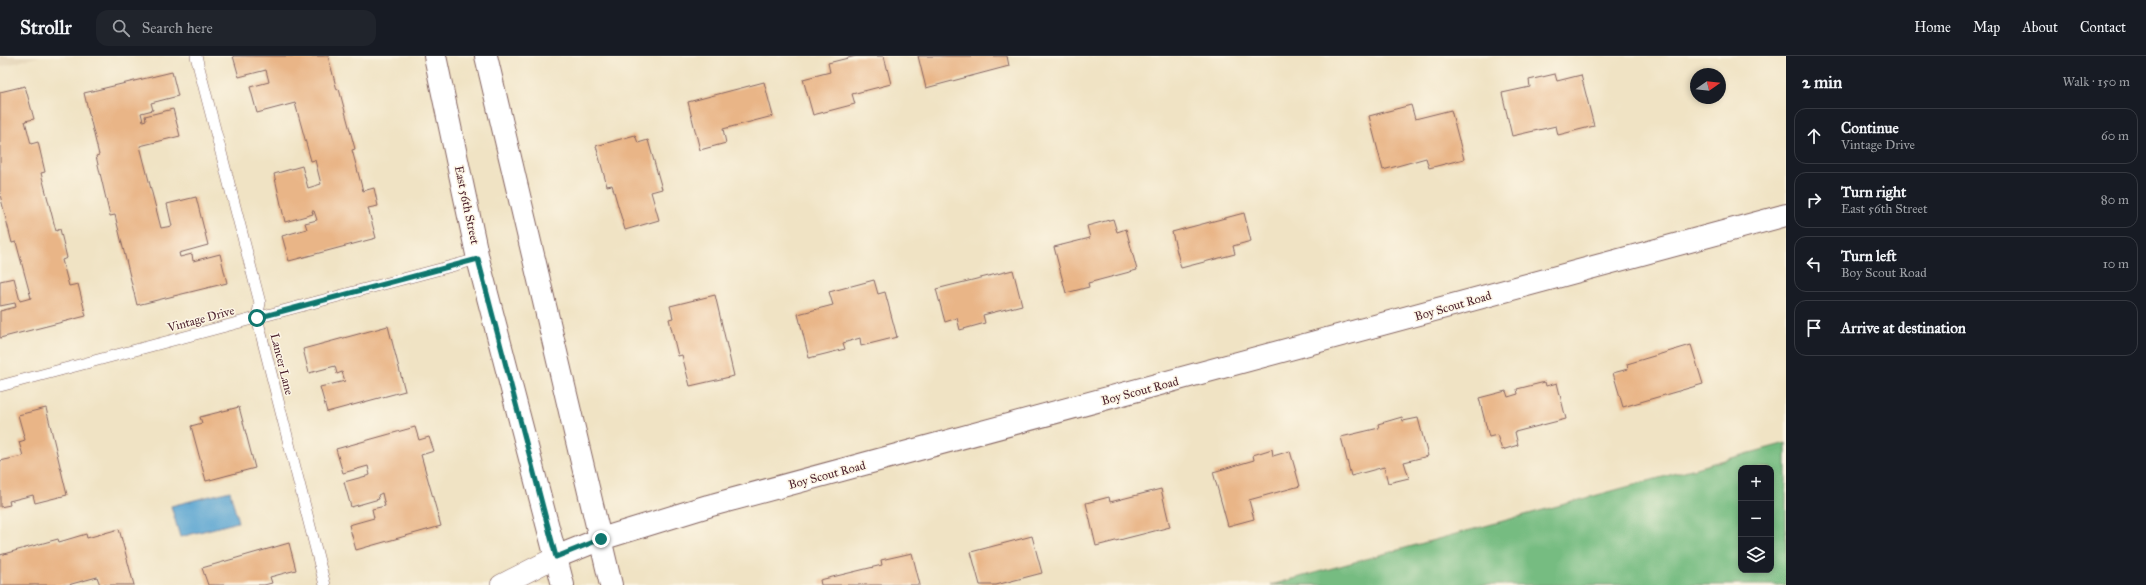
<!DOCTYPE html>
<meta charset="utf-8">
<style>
body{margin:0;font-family:"IM FELL Great Primer",serif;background:#20242c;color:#f1f3f6}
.controls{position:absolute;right:12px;bottom:12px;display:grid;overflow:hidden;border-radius:8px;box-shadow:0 2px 6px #0003}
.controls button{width:36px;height:36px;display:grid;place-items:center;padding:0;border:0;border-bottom:1px solid #363941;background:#171b24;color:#f1f3f6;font:20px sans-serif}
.compass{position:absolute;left:1690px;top:12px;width:36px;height:36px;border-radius:50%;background:#171b24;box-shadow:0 2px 6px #0003;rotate:76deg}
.stop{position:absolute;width:12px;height:12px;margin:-9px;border:3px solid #0f766e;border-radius:50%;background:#fff}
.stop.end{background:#0f766e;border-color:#fff;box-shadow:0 1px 4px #0008}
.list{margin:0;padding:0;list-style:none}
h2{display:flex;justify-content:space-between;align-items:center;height:52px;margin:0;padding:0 16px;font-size:17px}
h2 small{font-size:13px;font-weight:400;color:#9ea1a6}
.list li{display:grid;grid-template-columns:26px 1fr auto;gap:12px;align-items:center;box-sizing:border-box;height:56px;margin:0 8px 8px;padding:0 8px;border:1px solid #363941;border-radius:12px}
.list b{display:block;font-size:15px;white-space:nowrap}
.list p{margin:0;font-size:13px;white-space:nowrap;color:#9ea1a6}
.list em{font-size:13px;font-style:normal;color:#9ea1a6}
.icon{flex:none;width:22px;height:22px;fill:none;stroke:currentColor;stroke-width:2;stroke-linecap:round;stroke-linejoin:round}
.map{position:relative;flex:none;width:1786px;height:529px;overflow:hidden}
header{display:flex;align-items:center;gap:24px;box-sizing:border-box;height:56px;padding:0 20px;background:#171b24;border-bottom:1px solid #363941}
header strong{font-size:19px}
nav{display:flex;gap:22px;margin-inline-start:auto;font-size:14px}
.search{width:280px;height:36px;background:#20242c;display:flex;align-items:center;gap:10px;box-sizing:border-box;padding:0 14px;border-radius:12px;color:#9ea1a6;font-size:15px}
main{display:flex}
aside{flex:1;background:#171b24}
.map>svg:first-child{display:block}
.built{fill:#e2d2b4}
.forest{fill:#76bc81;stroke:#606e56;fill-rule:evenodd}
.water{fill:#58a4d1;stroke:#51627e}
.building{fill:#e9b587}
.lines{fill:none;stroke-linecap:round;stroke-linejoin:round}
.service-casing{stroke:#846461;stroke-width:12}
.minor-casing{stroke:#846461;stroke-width:22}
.tertiary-casing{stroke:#846461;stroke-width:24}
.primary-casing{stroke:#846461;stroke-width:24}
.service{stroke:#fff;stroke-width:11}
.minor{stroke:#fff;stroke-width:21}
.tertiary{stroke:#fff;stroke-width:22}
.primary{stroke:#fff;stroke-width:22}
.route{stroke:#0f766e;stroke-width:5}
.labels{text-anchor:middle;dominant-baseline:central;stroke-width:3;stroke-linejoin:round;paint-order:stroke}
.street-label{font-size:12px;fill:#4a1f2b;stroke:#fcf5e5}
</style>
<header>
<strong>Strollr</strong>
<div class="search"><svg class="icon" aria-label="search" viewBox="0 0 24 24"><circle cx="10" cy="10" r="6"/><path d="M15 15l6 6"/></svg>Search here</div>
<nav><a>Home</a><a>Map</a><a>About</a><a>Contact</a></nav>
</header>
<main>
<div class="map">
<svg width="1786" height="529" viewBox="0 0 1786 529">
<rect width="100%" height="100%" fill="#fcf5e5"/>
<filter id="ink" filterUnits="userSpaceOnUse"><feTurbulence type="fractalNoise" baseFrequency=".025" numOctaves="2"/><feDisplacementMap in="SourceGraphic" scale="8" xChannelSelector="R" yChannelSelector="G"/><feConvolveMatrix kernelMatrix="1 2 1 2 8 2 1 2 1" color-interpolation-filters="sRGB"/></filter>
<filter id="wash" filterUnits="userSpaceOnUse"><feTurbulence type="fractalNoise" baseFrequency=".012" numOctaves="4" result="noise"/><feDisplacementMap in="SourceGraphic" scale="16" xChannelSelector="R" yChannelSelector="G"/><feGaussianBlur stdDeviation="0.9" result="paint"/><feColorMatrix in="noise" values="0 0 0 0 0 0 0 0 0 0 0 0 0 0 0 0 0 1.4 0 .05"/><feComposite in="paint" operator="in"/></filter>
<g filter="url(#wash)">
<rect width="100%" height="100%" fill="#f0e3c4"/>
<path class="built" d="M0 0H40L0 11Z"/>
<path class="forest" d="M1786 387V529H1271ZM1741 412H1771V514H1741Z"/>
<path class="water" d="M230 435 238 466 180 481 171 450Z"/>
<g id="blocks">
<path class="building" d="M233 0H328L337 34 339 33 355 93 352 94 363 135 374 132 378 150 368 152 376 182 289 205 282 180 307 173 305 167 317 164 314 155H312L313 158 285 166 274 118 302 110 308 132 321 128 315 104 311 105 295 47 257 57 250 31 269 26 266 14 239 21Z
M856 0H884L891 28 852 38 855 48 813 59 803 23 830 16 828 7Z
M918 0H1007L1009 10 926 32Z
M172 16 178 40 151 47 153 54 141 57 143 65 146 64 145 60 173 53 180 80 140 90 161 172 172 170 167 148 196 141 208 189 179 197 180 201 192 198 193 205 220 198 227 227 137 249 115 159 110 160 96 100 99 99 84 37Z
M1555 18 1557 25 1581 19 1594 70 1558 79 1556 70 1512 80 1502 37 1530 31 1529 24Z
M764 26 773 60 723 73 726 87 700 94 688 46Z
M25 30 34 63 25 65 31 88 38 86 45 116 41 117 56 175 60 173 67 202 62 204 69 230 78 228 86 260 0 282V255L16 251 15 247 0 250V225L14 222 20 245 31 242 16 186 12 187 0 139V36Z
M1411 49 1415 63 1451 54 1464 103 1429 112 1426 102 1383 114 1369 60Z
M635 79 638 87 648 84 662 133 651 136 659 164 625 174 612 129 607 130 596 90Z
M1244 157 1251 185 1233 190 1235 198 1181 212 1172 176Z
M1113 163 1117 176 1126 173 1137 214 1088 227 1089 231 1066 237 1054 191 1090 182 1087 170Z
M1013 214 1022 249 983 259 985 267 960 274 957 262 945 266 936 233Z
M874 224 878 238 885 236 897 281 861 290 860 282 843 287 845 293 809 302 798 258 833 249 829 236Z
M715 239 734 320 690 330 682 299 678 300 669 263 673 262 670 250Z
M388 270 405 335 327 356 320 331 345 325 342 316 337 318 335 310 309 317 303 293Z
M1691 289 1703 328 1623 351 1613 317 1628 313 1627 308Z
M1545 326 1546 330 1557 327 1566 363 1515 376 1518 389 1502 394 1497 379 1489 381 1479 342 1506 335 1508 341 1518 338 1517 333Z
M239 351 255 412 206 425 191 370 202 367 200 361Z
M46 352 67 439 35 447 33 439 9 445 10 449 0 451V405L23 400 19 386 25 384 18 359Z
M1402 361 1403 365 1418 362 1428 400 1404 406 1409 422 1388 427 1384 411 1351 420 1341 381 1379 372 1378 368Z
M415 371 419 384 429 381 434 395 421 399 441 470 356 494 349 469 374 462 372 453 385 450 382 437 378 439 379 443 351 451 344 426 370 419 368 410 343 417 336 393Z
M1272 393 1273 400 1290 395 1300 430 1249 444 1254 463 1228 470 1213 416 1254 404 1253 399Z
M1161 433 1170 471 1096 490 1086 447 1109 441 1110 446Z
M119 473 134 529H100L97 521 68 529H0V499L58 483 59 486 86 478 87 482Z
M1032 480 1042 517 996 529H980L971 496Z
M289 487 296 514 270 521 272 527 264 529H208L202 512Z
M912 497 920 529H821L820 524 882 509 881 504Z"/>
</g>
</g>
<g filter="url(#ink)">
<use href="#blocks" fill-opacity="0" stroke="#846461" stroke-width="1"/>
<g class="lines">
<g class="service-casing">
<path id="service" d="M196 0 260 247 257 262 325 529
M0 330 478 203"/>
</g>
<g class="minor-casing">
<path id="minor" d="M501 529 556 501"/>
</g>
<g class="tertiary-casing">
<path id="tertiary" d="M556 501 601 483 708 450 1786 159"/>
</g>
<g class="primary-casing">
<path id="primary" d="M435 0 478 203 563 529
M486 0 611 529"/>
</g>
<use href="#service" class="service"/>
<use href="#minor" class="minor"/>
<use href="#tertiary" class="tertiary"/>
<use href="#primary" class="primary"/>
</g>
</g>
<g class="lines" filter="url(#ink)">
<path class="route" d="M257 262 478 203 556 501 601 483"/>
</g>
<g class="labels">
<g class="street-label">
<text transform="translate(467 149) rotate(78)">East 56th Street</text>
<text transform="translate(1453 250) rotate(-16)">Boy Scout Road</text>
<text transform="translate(201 263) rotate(-15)">Vintage Drive</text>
<text transform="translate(282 308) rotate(76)">Lancer Lane</text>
<text transform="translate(1140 335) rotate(-15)">Boy Scout Road</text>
<text transform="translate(827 419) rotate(-15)">Boy Scout Road</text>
</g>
</g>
</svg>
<div class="controls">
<button>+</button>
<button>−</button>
<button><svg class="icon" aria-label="layers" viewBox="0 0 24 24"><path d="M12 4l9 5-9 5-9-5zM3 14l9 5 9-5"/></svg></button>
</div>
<svg class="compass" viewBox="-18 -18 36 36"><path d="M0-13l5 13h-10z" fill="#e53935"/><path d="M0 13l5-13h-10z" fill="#9ea1a6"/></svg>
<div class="stop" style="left:257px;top:262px"></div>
<div class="stop end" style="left:601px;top:483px"></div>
</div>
<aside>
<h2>2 min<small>Walk · 150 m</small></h2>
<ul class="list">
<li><svg class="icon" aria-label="ahead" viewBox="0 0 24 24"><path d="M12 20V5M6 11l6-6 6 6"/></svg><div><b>Continue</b><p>Vintage Drive</p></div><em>60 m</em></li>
<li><svg class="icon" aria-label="right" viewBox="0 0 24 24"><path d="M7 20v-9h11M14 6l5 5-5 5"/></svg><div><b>Turn right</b><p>East 56th Street</p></div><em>80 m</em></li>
<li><svg class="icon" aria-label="left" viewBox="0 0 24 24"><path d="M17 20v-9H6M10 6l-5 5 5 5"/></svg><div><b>Turn left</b><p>Boy Scout Road</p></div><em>10 m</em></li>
<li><svg class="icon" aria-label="arrive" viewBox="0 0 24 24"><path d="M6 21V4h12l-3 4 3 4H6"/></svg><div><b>Arrive at destination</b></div></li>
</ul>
</aside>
</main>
